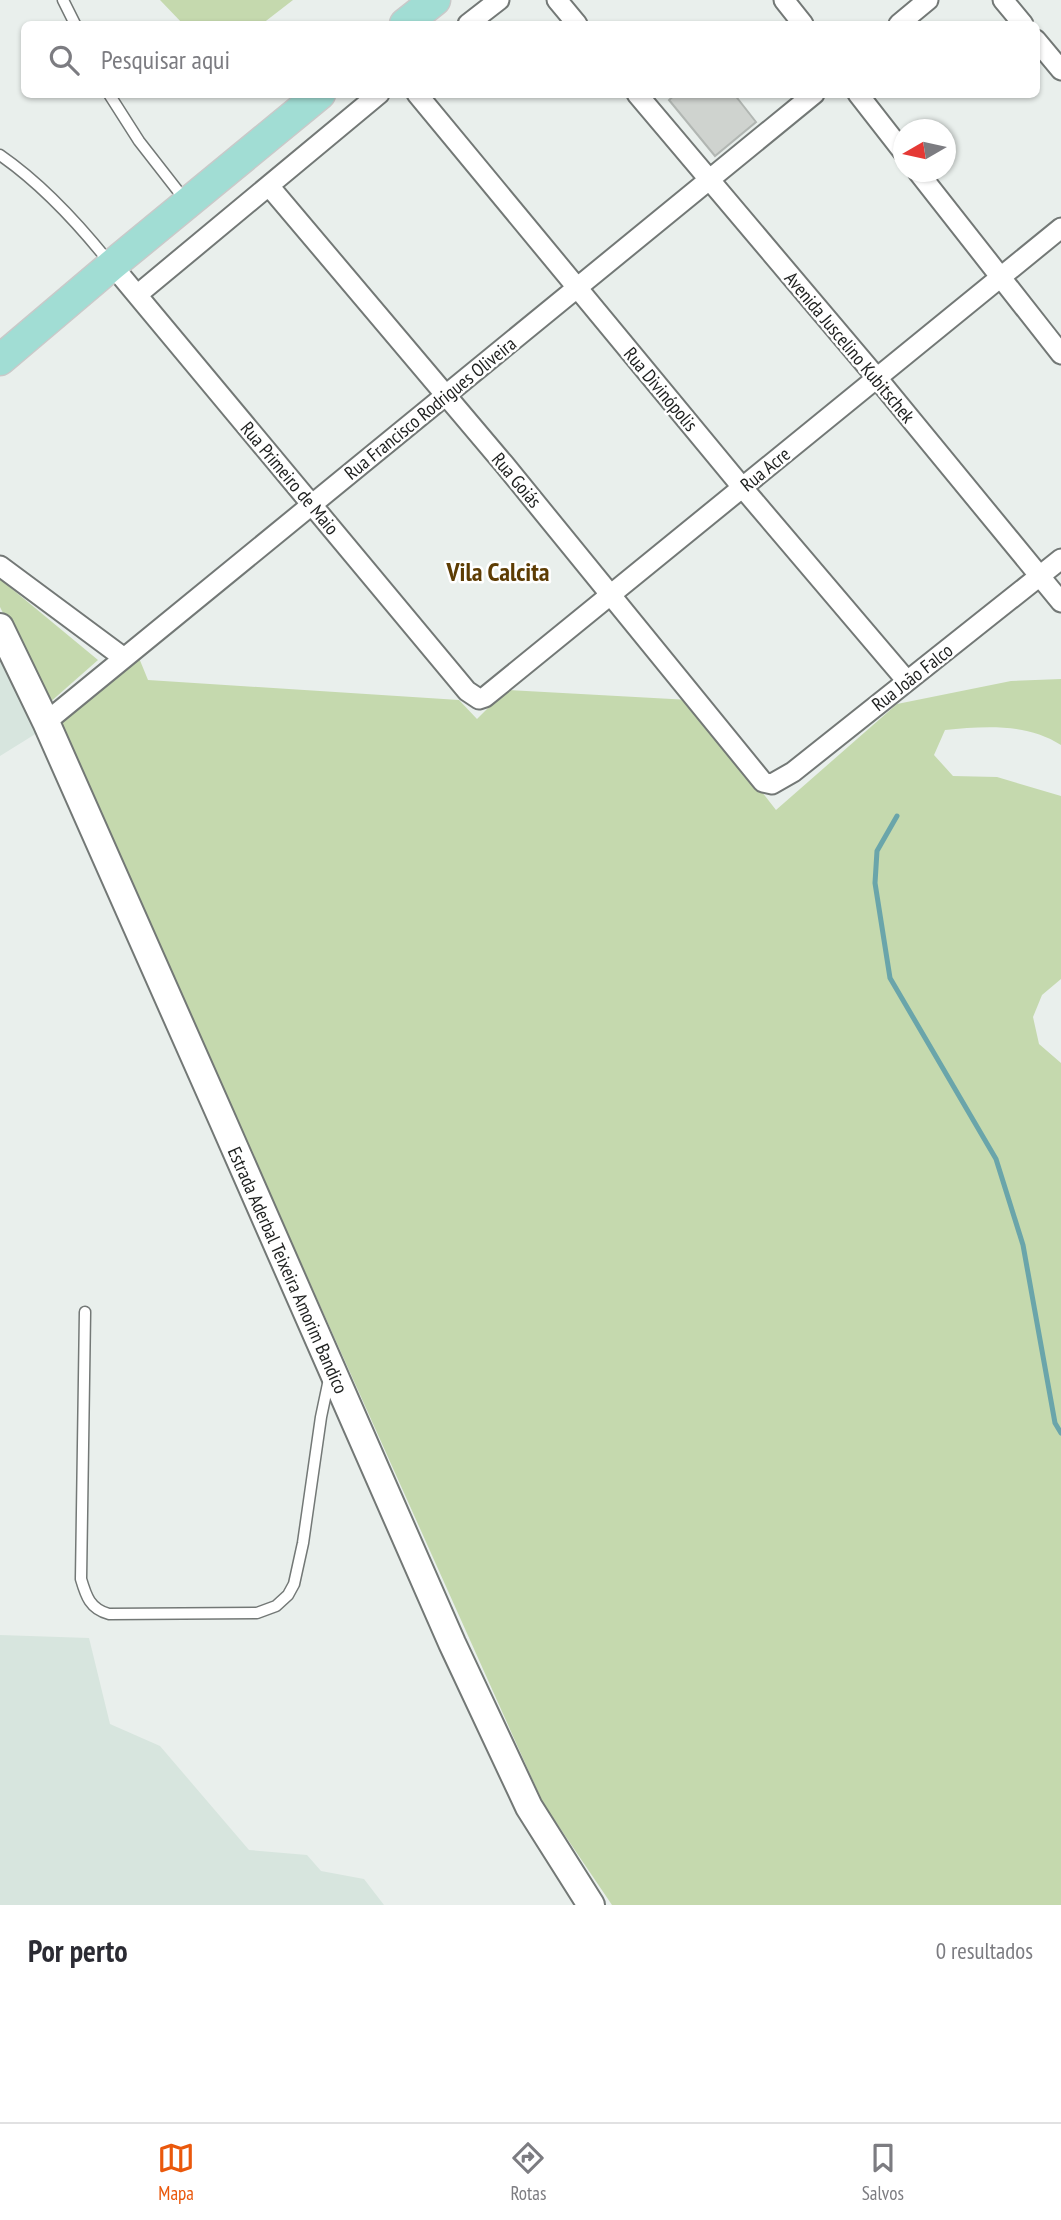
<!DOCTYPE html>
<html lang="pt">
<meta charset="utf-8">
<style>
body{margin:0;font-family:"PT Sans Narrow",sans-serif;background:#f7f7f7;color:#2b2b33}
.compass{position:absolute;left:893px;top:119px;width:63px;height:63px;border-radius:50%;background:#fff;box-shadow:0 2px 5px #0004;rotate:261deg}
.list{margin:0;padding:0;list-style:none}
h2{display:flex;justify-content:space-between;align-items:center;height:91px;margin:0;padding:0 28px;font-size:30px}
h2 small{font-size:23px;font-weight:400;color:#7c7c81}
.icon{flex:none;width:38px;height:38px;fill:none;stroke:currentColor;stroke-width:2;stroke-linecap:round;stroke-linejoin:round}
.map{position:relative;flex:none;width:1061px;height:1905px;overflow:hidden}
.search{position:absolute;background:#fff;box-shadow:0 2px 5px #0004;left:21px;right:21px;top:21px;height:77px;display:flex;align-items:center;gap:18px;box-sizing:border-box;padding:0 24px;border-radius:10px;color:#7c7c81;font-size:26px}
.sheet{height:217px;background:#fff}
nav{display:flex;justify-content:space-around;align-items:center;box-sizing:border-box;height:98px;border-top:2px solid #e1e1e2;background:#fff;font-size:19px;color:#7c7c81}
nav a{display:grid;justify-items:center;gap:4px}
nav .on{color:#ea580c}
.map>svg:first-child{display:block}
.built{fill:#d7e5de}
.green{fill:#c5d9ae}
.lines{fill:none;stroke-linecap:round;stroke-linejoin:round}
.stream{stroke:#6aa5aa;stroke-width:5}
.building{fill:#cfd3cf;stroke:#b1b6b2;stroke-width:2}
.lane-casing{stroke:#737876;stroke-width:13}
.street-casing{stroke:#737876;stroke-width:23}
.secondary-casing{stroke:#737876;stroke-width:30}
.primary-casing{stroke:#c9c9c9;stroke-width:33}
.lane{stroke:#fff;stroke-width:10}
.street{stroke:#fff;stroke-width:19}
.secondary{stroke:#fff;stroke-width:26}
.primary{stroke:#a1ddd4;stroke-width:30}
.labels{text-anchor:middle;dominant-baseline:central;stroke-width:5;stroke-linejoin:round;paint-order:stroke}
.street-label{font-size:19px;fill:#1e201f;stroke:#fff}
.district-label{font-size:26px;font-weight:bold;fill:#5d3c03;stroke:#fff}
</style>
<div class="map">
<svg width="1061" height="1905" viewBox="0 0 1061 1905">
<rect width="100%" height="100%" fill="#e9efec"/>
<path class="built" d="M0 647 37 733 0 756Z
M0 1635 89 1638 110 1724 160 1746 249 1850 307 1855 321 1871 364 1879 384 1905H0Z"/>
<path class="green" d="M160 0H293L262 24H183Z
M0 579 98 660 48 704 0 607Z
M139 658 148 680 459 700 477 719 506 690 690 700 776 810 897 704 1011 681 1061 679V745C1027 723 984 726 945 730L934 755 953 776 997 777 1061 796V979L1042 995 1033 1017 1039 1044 1061 1063V1905H612L543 1803 59 723Z"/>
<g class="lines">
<path class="stream" d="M897 816 877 851 875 883 890 978 996 1159 1023 1245 1055 1423 1061 1433"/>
</g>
<path class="building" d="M676 94H734L756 122 715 156 669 100Z"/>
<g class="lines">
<g class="lane-casing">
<path id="lane" d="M63 0 75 24
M109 94 139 141 185 200
M0 155C42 184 77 222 109 262
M85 1312 81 1579C86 1596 90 1609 109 1614L257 1613 276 1606 288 1595 294 1584 303 1543 321 1417 329 1379"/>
</g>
<g class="street-casing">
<path id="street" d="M557 0 577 24
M784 0 803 24
M1003 0 1023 24
M468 24 499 0
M899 24 928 0
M1036 40 1061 70
M417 94 742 487 907 681
M637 94 877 378 1061 602
M858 94 904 153
M918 172 1061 354
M269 186 504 464 763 782 772 784 793 772 1061 559
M112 265 467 691 479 699 485 697 1061 228
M137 295 379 94
M0 566 124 658
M46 722 814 94"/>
</g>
<g class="secondary-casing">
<path id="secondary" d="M0 627 46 722 222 1119 452 1643 529 1807 591 1905"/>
</g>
<g class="primary-casing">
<path id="primary" d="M405 24 435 0
M0 360 112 265 320 94"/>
</g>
<use href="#lane" class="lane"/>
<use href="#street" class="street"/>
<use href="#secondary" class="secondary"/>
<use href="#primary" class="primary"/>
</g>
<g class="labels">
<g class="street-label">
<text transform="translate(850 347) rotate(50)">Avenida Juscelino Kubitschek</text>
<text transform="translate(661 389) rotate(50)">Rua Divinópolis</text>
<text transform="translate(430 408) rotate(-39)">Rua Francisco Rodrigues Oliveira</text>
<text transform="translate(765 469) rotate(-39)">Rua Acre</text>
<text transform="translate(290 478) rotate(50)">Rua Primeiro de Maio</text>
<text transform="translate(517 480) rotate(50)">Rua Goiás</text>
<text transform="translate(912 677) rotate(-38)">Rua João Falco</text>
<text transform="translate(288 1270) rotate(66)">Estrada Aderbal Teixeira Amorim Bandico</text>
</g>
<g class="district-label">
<text x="498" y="571">Vila Calcita</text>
</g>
</g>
</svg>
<svg class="compass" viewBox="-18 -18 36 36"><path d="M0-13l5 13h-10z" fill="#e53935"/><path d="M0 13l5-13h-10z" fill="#7c7c81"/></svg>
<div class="search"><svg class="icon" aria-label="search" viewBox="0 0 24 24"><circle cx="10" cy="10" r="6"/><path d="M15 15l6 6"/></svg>Pesquisar aqui</div>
</div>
<section class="sheet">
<h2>Por perto<small>0 resultados</small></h2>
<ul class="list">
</ul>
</section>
<nav>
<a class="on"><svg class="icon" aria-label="map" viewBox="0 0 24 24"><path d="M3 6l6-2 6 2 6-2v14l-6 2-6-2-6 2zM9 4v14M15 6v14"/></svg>Mapa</a>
<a><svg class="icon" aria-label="directions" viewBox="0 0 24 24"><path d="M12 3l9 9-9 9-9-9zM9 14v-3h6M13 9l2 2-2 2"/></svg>Rotas</a>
<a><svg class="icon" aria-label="saved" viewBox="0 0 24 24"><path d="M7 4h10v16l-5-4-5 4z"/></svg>Salvos</a>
</nav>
